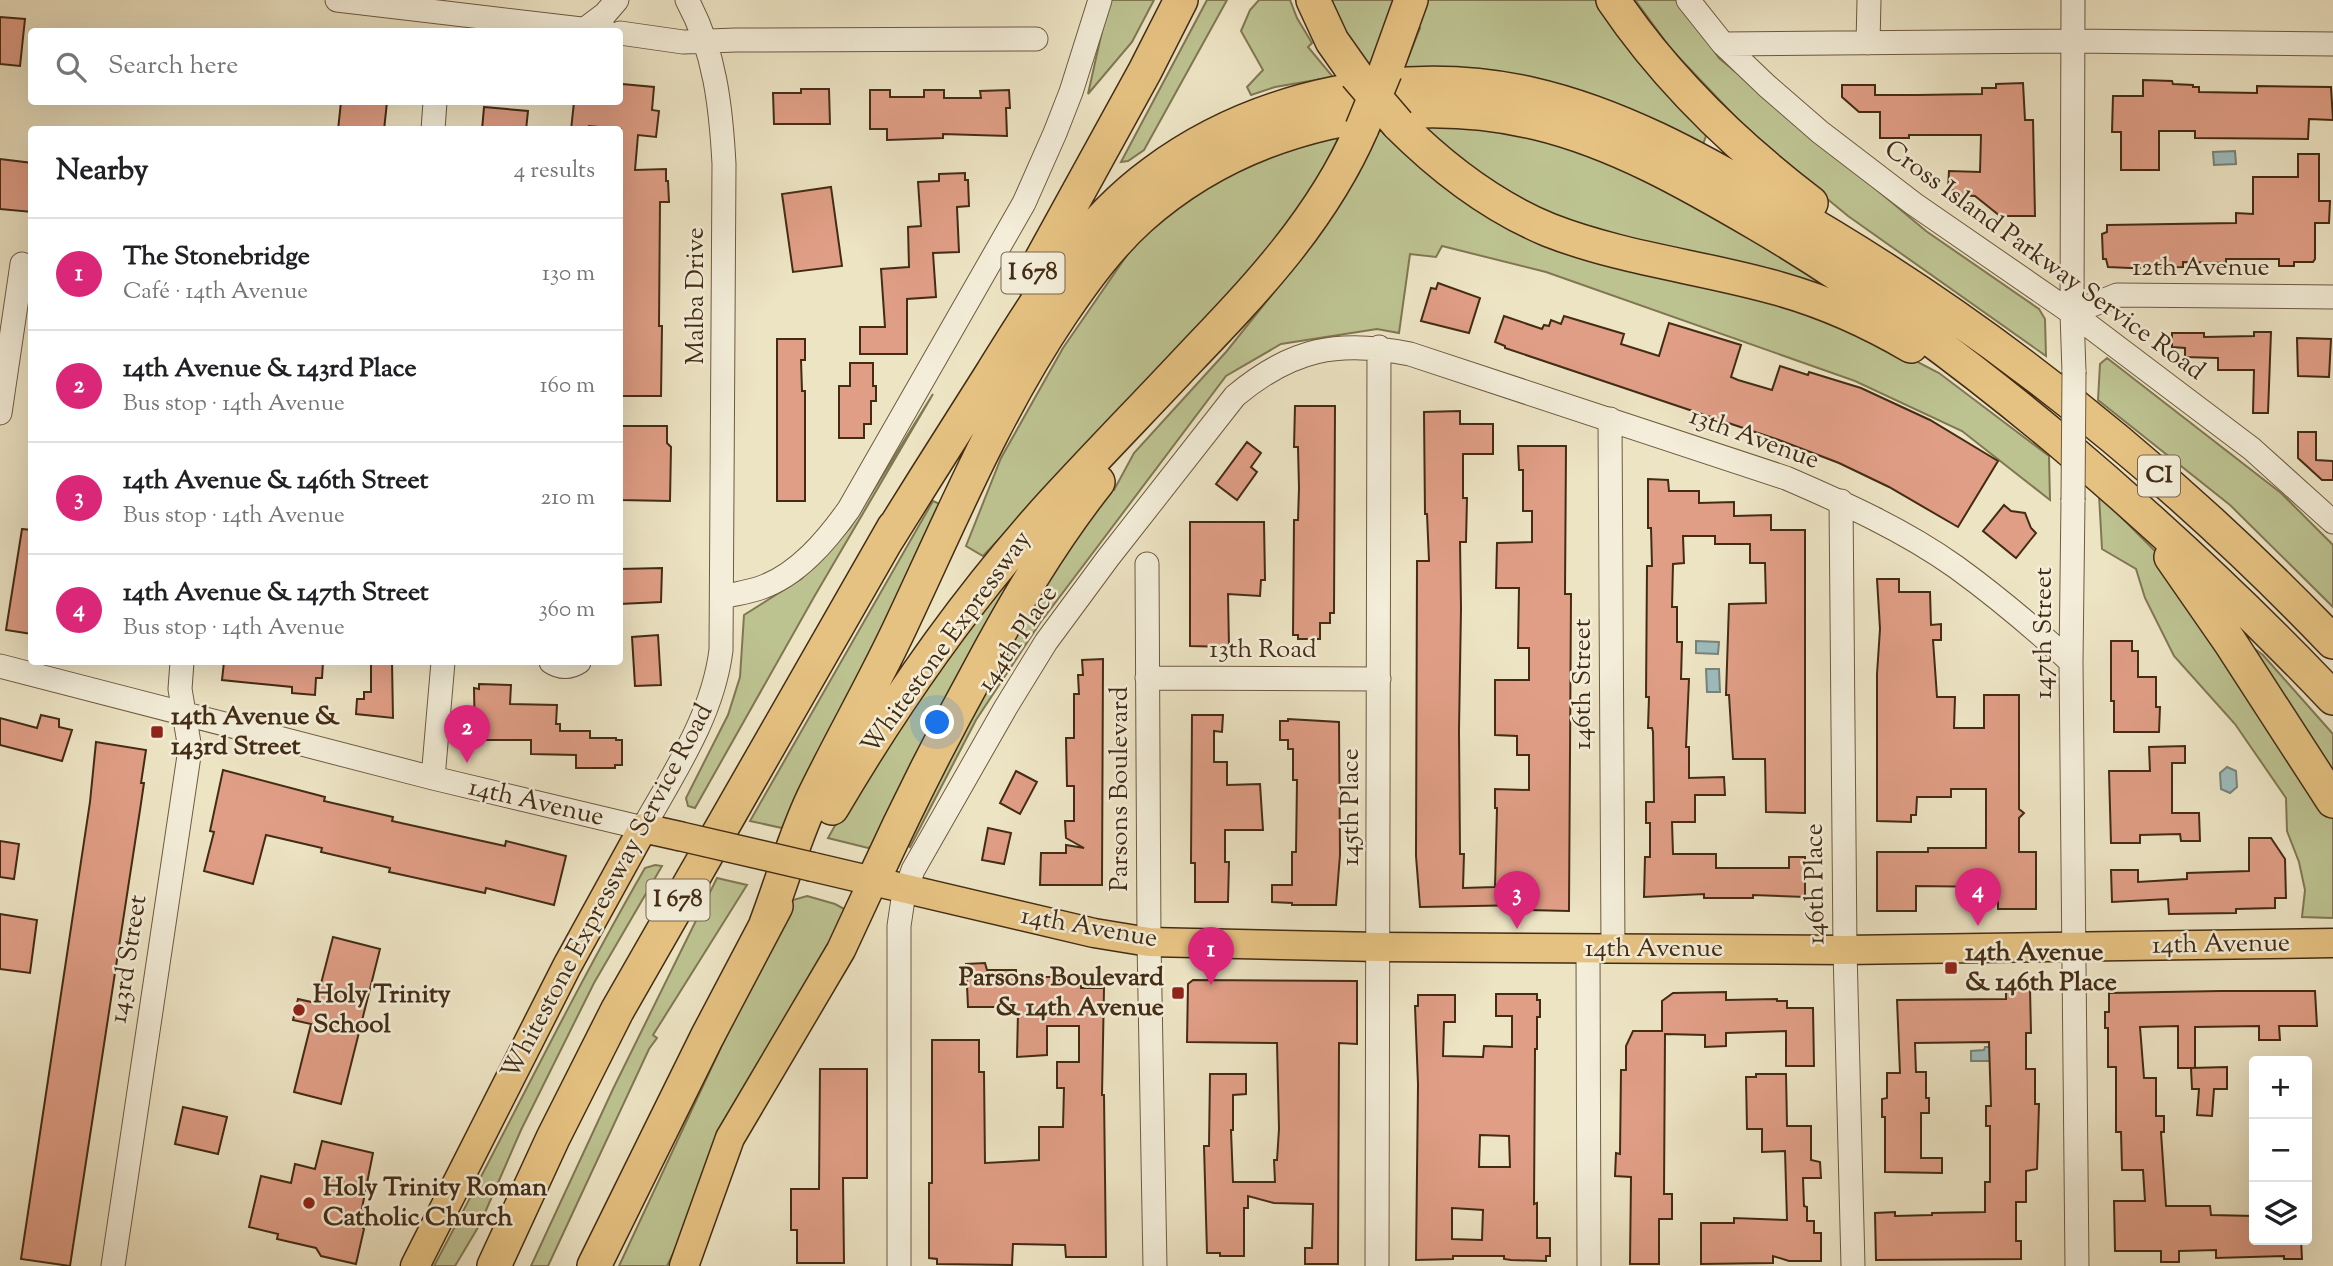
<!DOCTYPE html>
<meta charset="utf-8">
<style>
body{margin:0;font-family:"Sorts Mill Goudy",serif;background:#f6f6f6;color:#202124}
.controls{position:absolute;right:21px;bottom:21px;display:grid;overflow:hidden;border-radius:7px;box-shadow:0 7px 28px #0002}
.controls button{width:63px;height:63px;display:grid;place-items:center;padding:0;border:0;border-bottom:2px solid #e0e0e0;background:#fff;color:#202124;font:35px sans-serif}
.you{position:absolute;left:938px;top:723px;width:24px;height:24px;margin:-18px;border:5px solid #fff;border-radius:50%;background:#1a73e8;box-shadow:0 0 0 10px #1a73e833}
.badge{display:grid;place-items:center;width:46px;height:46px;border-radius:50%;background:#db2777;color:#fff;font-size:23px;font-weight:700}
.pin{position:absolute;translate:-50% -58px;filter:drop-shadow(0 2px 4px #0008)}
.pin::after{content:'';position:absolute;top:37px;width:24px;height:21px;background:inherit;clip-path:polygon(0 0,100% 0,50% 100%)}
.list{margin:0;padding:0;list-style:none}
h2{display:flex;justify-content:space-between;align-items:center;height:91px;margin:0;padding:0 28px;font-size:30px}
h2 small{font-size:23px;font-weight:400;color:#757577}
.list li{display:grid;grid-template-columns:46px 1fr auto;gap:21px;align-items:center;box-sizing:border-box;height:112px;padding:0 28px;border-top:2px solid #e0e0e0}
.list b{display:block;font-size:26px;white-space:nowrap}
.list p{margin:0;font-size:23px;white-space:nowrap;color:#757577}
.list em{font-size:23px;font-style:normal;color:#757577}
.icon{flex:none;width:38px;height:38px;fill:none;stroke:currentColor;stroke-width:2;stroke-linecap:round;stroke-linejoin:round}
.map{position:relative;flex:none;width:2333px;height:1266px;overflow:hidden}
.search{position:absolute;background:#fff;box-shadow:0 7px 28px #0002;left:28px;top:28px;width:595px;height:77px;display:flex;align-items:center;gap:18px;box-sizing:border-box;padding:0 24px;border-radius:7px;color:#757577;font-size:26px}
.panel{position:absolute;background:#fff;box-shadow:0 7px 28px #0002;left:28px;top:126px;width:595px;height:539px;border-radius:7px}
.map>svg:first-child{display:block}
.green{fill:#bdc291;stroke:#807752;stroke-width:2}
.water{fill:#9dbcbd;stroke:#798279;stroke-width:2}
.building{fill:#e09e86;stroke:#432c14;stroke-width:2;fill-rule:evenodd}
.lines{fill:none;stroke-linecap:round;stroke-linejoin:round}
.minor-casing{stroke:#6e5a40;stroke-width:25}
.major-casing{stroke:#432c14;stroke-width:31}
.highway-casing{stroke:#432c14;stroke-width:36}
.minor{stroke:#f3edd9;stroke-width:23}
.major{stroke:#e6c282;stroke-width:28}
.highway{stroke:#e6c282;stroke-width:33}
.minor-bridge-casing{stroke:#6e5a40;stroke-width:25;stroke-linecap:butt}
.major-bridge-casing{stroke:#432c14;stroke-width:31;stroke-linecap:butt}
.highway-bridge-casing{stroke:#432c14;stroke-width:36;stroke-linecap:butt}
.minor-bridge{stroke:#f3edd9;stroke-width:23}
.major-bridge{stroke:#e6c282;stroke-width:28}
.highway-bridge{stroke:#e6c282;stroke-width:33}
.poi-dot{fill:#8f2418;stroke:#f3edd9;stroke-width:2.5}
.labels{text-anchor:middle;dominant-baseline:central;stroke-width:5;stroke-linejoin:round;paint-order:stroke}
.shield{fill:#f3edd9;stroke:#78664f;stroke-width:2}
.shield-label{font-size:24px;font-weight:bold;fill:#432c14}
.street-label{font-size:26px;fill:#432c14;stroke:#f3edd9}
.poi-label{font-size:26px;font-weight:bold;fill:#432c14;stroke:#f3edd9;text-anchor:start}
</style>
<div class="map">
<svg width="2333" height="1266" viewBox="0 0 2333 1266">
<rect width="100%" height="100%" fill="#ede4c4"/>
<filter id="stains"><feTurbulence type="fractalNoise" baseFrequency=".00286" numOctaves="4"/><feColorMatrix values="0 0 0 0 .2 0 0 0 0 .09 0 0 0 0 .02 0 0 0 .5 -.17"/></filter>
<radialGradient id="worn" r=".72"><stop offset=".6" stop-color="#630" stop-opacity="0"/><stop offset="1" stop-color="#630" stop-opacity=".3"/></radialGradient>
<path class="green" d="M1109 0H1154L1132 42 1088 94Z
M1207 0H1227L1144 150 1128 161 1121 162Z
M1259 0H1290L1297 18 1312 43 1308 47 1333 77 1275 87 1251 95 1247 87 1263 70 1241 31 1250 10Z
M1325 0H1399L1371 72Z
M1422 0H1604L1701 127 1706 136 1702 147 1403 71 1420 28 1414 25Z
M1635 0H1679L1719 58 1926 231 2039 309 2045 319 2046 356 1848 216 1762 145 1671 49Z
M1416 122H1449L1550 138 1735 220 1847 300 1653 251 1507 199Z
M1376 126H1379L1434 177 1751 295 1860 332 1939 373 2049 456 2050 500 1962 431 1855 381 1546 272 1442 246 1436 257 1410 254 1399 333 1377 329 1281 344 1226 376 1040 623 976 720 910 847 906 843 1035 591 1105 489 1114 490 1134 453 1226 352 1307 251 1359 173Z
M1342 131 1327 161 1330 164 1248 278 983 556 966 546 1001 458 1063 348 1136 242 1206 179Z
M2107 358 2281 493 2333 545V607L2230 505 2098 400 2100 364Z
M933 394 814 597 695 808 688 806 686 798 728 715 740 677 744 615 801 579 850 528Z
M2099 495 2154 550 2185 591 2333 819V918L2302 917 2305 890 2299 862 2287 831 2286 798 2235 724 2174 656 2145 598 2136 569 2102 549Z
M933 501 942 505 824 750 782 828 750 821Z
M1004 572 1016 576 873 846 868 848 828 838 879 747Z
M2251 646 2263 655 2333 734V783Z
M655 865 662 866 594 983 521 1130 480 1224 455 1266H434C505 1134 570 998 645 868Z
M717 878 747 885 653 1035 657 1038 649 1049 548 1266H531L613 1089Z
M807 896 835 904 846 910 667 1266H619L765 953 793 900Z"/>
<path class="water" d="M2235 151 2236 164 2214 165 2213 152Z
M1696 641 1719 642 1718 654 1696 653Z
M1719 669 1720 692H1707L1706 669Z
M2227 767 2236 771 2237 787 2230 793 2221 789 2220 773Z
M1985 1047H1990L1992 1061H1971V1051L1984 1050Z"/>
<path class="building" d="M0 17 25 19 20 66 0 64Z
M2143 80 2172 81 2173 84 2193 85V87H2199V92L2257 93V86L2331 87 2333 120 2309 119 2308 139 2195 138V131H2159V170H2121V132H2112L2113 96H2143Z
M2023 83 2025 120H2033L2035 216H2000L1975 196 1952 195 1953 190H1948L1949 171 1980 172 1981 135H1909V138H1880V112H1859L1842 97V85H1875V95H1917L1982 94V88H1996V84Z
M622 84 654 87 652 110 659 111 656 137 638 135 635 170 666 169V181H668L669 202H660L659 326H662L661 396H620L621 129 589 126V130H571L574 102H620Z
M801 89H829L830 124H774L773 93H801Z
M870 90H890V97H924V90H944V98H981L980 91 1009 90 1010 108H1006L1007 136 943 134V138L887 140V129H870Z
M341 102H387L384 130H338Z
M484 107 528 111 526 130H482Z
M2298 154H2319V201H2330L2329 223H2315V259L2313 262H2294V266H2279V259H2226V263L2183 262V267L2130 268 2108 267 2106 259H2103L2102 234 2107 232V225L2236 223V213L2253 214V177H2298Z
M0 159 32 163V212L0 209Z
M965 173V180H968L969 206 957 207 959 252 933 253 936 297 907 299V354H860V327H885L881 269 909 267 908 227 921 226 918 182 939 181V174Z
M831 187 842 266 793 272 782 194Z
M1438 283 1480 298 1469 333 1421 321 1431 288 1436 289Z
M1504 316 1542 329 1544 325 1549 326 1551 320 1561 324 1564 316 1624 334 1621 344 1659 356 1669 323 1741 345 1731 377 1738 380 1772 390 1780 366 1808 375 1809 372 1861 388 1930 420 1998 461 1958 527 1889 487 1839 463 1779 440 1505 348V346L1495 342Z
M2254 332H2271L2268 413H2253L2254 370H2218V358L2185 357V348L2172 347V333H2204V337L2254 336Z
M2297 338 2331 339 2329 377 2298 376Z
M777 339H805V360H801L802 391H805V501H777Z
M850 363H873V386H876V401H871V424H864V438H839V386H850Z
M1295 406H1335L1334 613H1330V623H1320V639H1298V635H1293L1294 520H1298L1299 488 1298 447H1294Z
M1460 411V424H1493V454H1463V498H1467L1466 542H1460L1461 608 1459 731 1460 854H1464L1463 888 1495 887 1497 808H1495V789L1529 790V755H1517V736L1495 735V680H1529V648H1518L1519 588H1496L1497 543 1532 542V511H1523V470H1519L1518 446H1566L1565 594H1571L1569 911 1528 910V905L1420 907 1416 856 1417 561H1429L1427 514H1425L1424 412Z
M620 426H667V443L671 447 670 501 620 500Z
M2298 432H2316V460L2333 461V480H2322L2298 458Z
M1247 442 1261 453 1251 467 1257 472 1237 500 1216 484Z
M1648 479 1668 480 1669 491H1699V503L1734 502V516L1771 515V530H1805V813L1766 812 1765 759H1733L1729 695H1726L1729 604 1766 603 1765 563H1750V544H1715V536H1683L1684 563 1673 564 1672 607H1677V642H1682L1681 679H1689L1686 747H1689V778L1724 777 1725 795H1695V822H1672L1673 854H1716V868H1789V857H1805V897L1753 895V898H1704V894L1644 897 1645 857H1650V823H1646V802H1654L1653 732 1652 728H1648L1649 697H1646L1647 566H1652L1651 528H1648Z
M2004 505 2011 511 2025 513 2031 528 2036 533 2016 558 1983 531Z
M1190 522H1264L1265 580H1261L1260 596 1228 594 1229 647 1190 646Z
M22 529 32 530V634L6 630Z
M662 568 661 602 620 604V569Z
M1877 579H1899V592H1930L1931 625 1941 624V640H1933L1937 697H1955L1954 728H1984V695H2019V809L2024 813 2019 818V852H2036V909H1998V887L1916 886V911H1877V852H1928V848H1986V789H1951V797H1917L1916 815H1911V822L1877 821V674L1880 629Z
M658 635 661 685 635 686 632 637Z
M2111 641H2132V651H2138V677H2156V707H2160L2159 732H2114V701H2111Z
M1103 659 1102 885H1040L1041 853H1066V845L1084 848 1066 838 1065 821H1074V786H1067L1066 738H1074V694H1079L1078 675H1083L1082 660Z
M224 662H323L322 678H316L315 695 292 693V687L222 680Z
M371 662H392L393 718 356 714 357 699H364V692H371Z
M479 684 511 685 510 704 557 705 556 724H560V731H590V738H616V740H622V765H615V768H576V755L531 754V740H475L474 688 479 689Z
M41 715 59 719V727L72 730 62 761 0 745V718L37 728Z
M1192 715H1223L1222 732 1214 731V762H1227V785L1260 784 1263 830H1225V862H1229L1228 902H1195V863H1191Z
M1288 719 1339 722 1340 855 1336 905H1292V903L1272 902V885H1292V852H1296L1297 780H1293V749H1288V740H1280V721H1288Z
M96 742 146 750 141 783H144L140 810 70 1266 21 1259 90 802Z
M2185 746V763H2172V813H2199L2200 841H2181L2180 834 2140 835V843H2111L2109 771H2150L2149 747Z
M223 770 325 797 324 801 393 817 392 821 505 846 506 841 566 856 554 905 486 888 485 893 389 872 390 868 321 852 322 848 266 835 253 884 204 871 214 832 210 831Z
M1016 771 1037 782 1020 814 1000 803Z
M988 828 1011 833 1004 864 982 860Z
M2249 838H2271L2285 859 2286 898H2275V908L2236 909V913L2169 914 2168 899 2112 902 2111 870H2138V882L2187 879V873L2249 871Z
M0 841 19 844 14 879 0 877Z
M0 914 37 920 30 973 0 969Z
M333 937 380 949 341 1104 294 1092 311 1024 293 1020 298 999 316 1003Z
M985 963 987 970H1016V975L1022 974 1023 977H1059V983L1081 984V988H1104L1102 1095H1104L1106 1257H1066L1065 1245 1013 1244 1012 1265 937 1264V1259L929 1258V1183H932V1040H979V1072H984L985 1163 1039 1160V1127H1063L1064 1088H1057V1062H1079V1026H1047V1055L1017 1057 1018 1012H1014V1007H968L966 964Z
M1193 980 1357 981V1044L1339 1043 1338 1264H1305V1248H1312L1313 1204 1274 1203 1248 1196V1208H1244V1256H1220V1253H1207L1204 1146H1209L1210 1074H1246V1094L1233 1095V1130H1231L1233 1182H1275L1274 1160H1277L1279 1129 1277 1043 1187 1042 1188 984Z
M2006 989H2030L2031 1033H2026V1069H2035V1104H2039L2037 1169 2026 1171V1202H2016V1241H2021V1259L1876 1260 1875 1213 1895 1212V1216L1932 1215V1213L1985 1212V1182H1990V1126H1986V1106H1991L1989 1042 1915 1043 1916 1072H1926V1098H1929V1113H1921V1158H1942V1173L1885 1172V1117H1882V1099L1887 1098V1073H1900L1897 1000 2006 999Z
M2221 991H2315L2317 1026H2279L2280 1040H2259V1026L2195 1027V1068H2178V1026L2140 1027 2144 1078H2156V1116H2164V1132H2161L2166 1206H2210L2211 1215 2254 1216V1240H2301L2302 1259H2284V1256L2216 1258V1250L2179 1251V1262H2161V1251H2115L2114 1201H2145L2143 1170H2122L2121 1132H2116V1067H2108V1028H2105V1012H2109V993Z
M1726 992V1000L1777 999V1001H1787V1008H1813L1814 1066H1786V1031L1726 1033V1046L1705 1047V1035L1665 1034 1664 1194H1672V1219H1659V1264H1630L1631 1177 1615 1176 1616 1153 1620 1154 1621 1070H1626V1046L1633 1031H1662V1001L1673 993Z
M1496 994H1537V1000H1540V1017H1537V1049H1535L1534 1204 1537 1203V1238H1550V1256H1546V1261L1511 1260 1504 1259V1256H1453V1259L1416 1260 1418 1084 1415 1006H1418V995H1455V1022H1444L1443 1056 1483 1057 1484 1046 1512 1047V1016H1496ZM1480 1135 1509 1136 1510 1167H1479ZM1452 1208 1483 1210 1482 1240 1452 1239Z
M2227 1067V1089H2214L2212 1116 2197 1115 2199 1089H2192L2191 1068Z
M820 1069H867V1178H843L844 1263H797V1230H791V1189H819Z
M1756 1074H1786L1787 1126H1811V1160L1820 1162 1821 1178H1803L1804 1206 1807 1207V1221H1814V1233H1821V1261H1789L1773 1256V1263L1701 1264V1223H1734V1218L1787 1220 1785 1151 1762 1152V1129H1747L1746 1077H1756Z
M183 1107 227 1117 218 1154 175 1144Z
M322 1141 373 1153 359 1223 364 1229 356 1264 321 1256 316 1248 277 1239 278 1234 249 1227 261 1176 291 1183 295 1164 315 1169Z"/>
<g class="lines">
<g class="minor-casing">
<path id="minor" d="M337 0 607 32
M1688 0 1723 44 1767 86 1820 132 1914 204 2072 313 2252 449 2333 522
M2073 0 2072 313 2074 372
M585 29 605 14 617 0
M620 33 683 42 736 40 1036 39
M1868 43 1869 0
M1723 44 2074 41 2333 44
M433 130 435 102
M2072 313 2117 295 2333 297
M0 413 22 264
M1610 419 1613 949
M2073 500 2071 662 2077 1266
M1841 501 1845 950 1853 1266
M1147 564 1149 942 1155 1266
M723 597C735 594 748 592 760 588 798 575 827 540 849 509L1024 203 1055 133 1071 92 1100 0
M551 662C560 668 570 668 579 662
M0 666 433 778 643 828C675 771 713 715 721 650L724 164C721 108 715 51 687 0
M1147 678 1379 679
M433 778 443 662
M1588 949 1589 1266
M113 1266 190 749 180 689 182 662
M899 1266V926L903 899 913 870 1006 707 1046 642 1108 558 1235 396C1291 349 1338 339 1410 354L1786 478C1844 503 1904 530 1956 567 1996 596 2034 628 2071 662
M1377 1266 1379 347"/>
</g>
<g class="major-casing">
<path id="major" d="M813 867 1094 933 1149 942 1379 947 1845 950 2333 943
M415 1266 567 966 643 828 679 836
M684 1266 730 1138 841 950 873 881"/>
</g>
<g class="highway-casing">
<path id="highway" d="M1313 0 1332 41 1356 75
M1613 0C1667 80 1735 145 1811 203
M1385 72 1411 0
M1398 124C1442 168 1491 206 1549 230 1623 259 1704 267 1780 289 1826 302 1870 322 1911 346
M1030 280 1145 71 1181 0
M883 546C919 488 955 431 992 373 1037 300 1082 225 1153 173 1258 95 1403 66 1531 94 1619 114 1698 158 1775 203 1983 321 2168 470 2333 642
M2171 557 2230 642 2333 801
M832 808C896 699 968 596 1053 503 1097 455 1143 408 1188 360 1256 289 1322 220 1362 128
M873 881C905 811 939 743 976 676 1012 608 1050 543 1098 482
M766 924C782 882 794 838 813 798 842 738 876 680 904 619 953 515 997 409 1062 313 1085 279 1109 246 1140 218 1245 124 1401 90 1537 123 1616 142 1689 184 1759 225 1865 287 1962 360 2057 439 2154 521 2246 606 2333 698
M494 1266 553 1138 617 1011 894 527
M594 1266 707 1037 776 906"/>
</g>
<use href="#minor" class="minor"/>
<use href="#major" class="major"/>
<use href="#highway" class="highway"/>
<g class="minor-bridge-casing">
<path id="minor-bridge" d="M2073 500 2074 372"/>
</g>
<g class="major-bridge-casing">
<path id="major-bridge" d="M679 836 813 867"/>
</g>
<g class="highway-bridge-casing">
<path id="highway-bridge" d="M1356 75 1398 124
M1362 128 1385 72"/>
</g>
<use href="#minor-bridge" class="minor-bridge"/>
<use href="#major-bridge" class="major-bridge"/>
<use href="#highway-bridge" class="highway-bridge"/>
</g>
<g class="poi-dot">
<rect x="150" y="725" width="14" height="14" rx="3.5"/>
<rect x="1944" y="961" width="14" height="14" rx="3.5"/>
<rect x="1171" y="986" width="14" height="14" rx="3.5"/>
<circle cx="299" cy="1010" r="7"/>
<circle cx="309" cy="1203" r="7"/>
</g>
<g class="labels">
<g class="shield">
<rect x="1001.5" y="252.5" width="63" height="41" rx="5"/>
<rect x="2138" y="455.5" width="42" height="41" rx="5"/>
<rect x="646.5" y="879.5" width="63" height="41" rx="5"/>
</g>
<g class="shield-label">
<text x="1033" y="273">I 678</text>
<text x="2159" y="476">CI</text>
<text x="678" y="900">I 678</text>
</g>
<g class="street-label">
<text transform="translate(2044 261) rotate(36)">Cross Island Parkway Service Road</text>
<text x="2201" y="268">12th Avenue</text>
<text transform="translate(696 296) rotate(-90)">Malba Drive</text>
<text transform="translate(1754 439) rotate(20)">13th Avenue</text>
<text transform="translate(2044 633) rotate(-90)">147th Street</text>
<text transform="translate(1018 639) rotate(-56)">144th Place</text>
<text transform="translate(947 643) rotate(-54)">Whitestone Expressway</text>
<text x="1263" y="650">13th Road</text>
<text transform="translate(1583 684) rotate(-90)">146th Street</text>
<text transform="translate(1120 789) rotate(-90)">Parsons Boulevard</text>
<text transform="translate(536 803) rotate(13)">14th Avenue</text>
<text transform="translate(1351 807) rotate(-90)">145th Place</text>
<text transform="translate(1816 884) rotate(-91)">146th Place</text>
<text transform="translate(608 892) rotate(-62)">Whitestone Expressway Service Road</text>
<text transform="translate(1089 928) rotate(10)">14th Avenue</text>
<text transform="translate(2221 945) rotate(-1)">14th Avenue</text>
<text x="1654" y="949">14th Avenue</text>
<text transform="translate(129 959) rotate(-81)">143rd Street</text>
</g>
<g class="poi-label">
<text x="171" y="717">14th Avenue &amp;<tspan x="171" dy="30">143rd Street</tspan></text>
<text x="1965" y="953">14th Avenue<tspan x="1965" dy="30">&amp; 146th Place</tspan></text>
<text x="1164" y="978" text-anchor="end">Parsons Boulevard<tspan x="1164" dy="30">&amp; 14th Avenue</tspan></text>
<text x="313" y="995">Holy Trinity<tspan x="313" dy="30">School</tspan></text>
<text x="323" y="1188">Holy Trinity Roman<tspan x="323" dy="30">Catholic Church</tspan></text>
</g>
</g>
<rect width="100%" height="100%" filter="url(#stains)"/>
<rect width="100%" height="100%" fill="url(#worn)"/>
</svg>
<div class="controls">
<button>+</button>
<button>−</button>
<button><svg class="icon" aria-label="layers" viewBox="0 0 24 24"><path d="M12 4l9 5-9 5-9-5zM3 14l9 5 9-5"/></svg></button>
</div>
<div class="you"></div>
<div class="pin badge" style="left:1211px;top:985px">1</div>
<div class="pin badge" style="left:467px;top:763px">2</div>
<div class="pin badge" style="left:1517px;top:929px">3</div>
<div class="pin badge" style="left:1978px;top:926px">4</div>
<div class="search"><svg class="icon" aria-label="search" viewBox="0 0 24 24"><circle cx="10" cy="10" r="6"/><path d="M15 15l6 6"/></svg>Search here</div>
<section class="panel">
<h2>Nearby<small>4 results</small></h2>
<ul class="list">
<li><span class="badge">1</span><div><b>The Stonebridge</b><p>Café · 14th Avenue</p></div><em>130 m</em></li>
<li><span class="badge">2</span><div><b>14th Avenue &amp; 143rd Place</b><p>Bus stop · 14th Avenue</p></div><em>160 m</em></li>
<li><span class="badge">3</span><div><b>14th Avenue &amp; 146th Street</b><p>Bus stop · 14th Avenue</p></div><em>210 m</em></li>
<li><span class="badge">4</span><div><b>14th Avenue &amp; 147th Street</b><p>Bus stop · 14th Avenue</p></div><em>360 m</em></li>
</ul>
</section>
</div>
